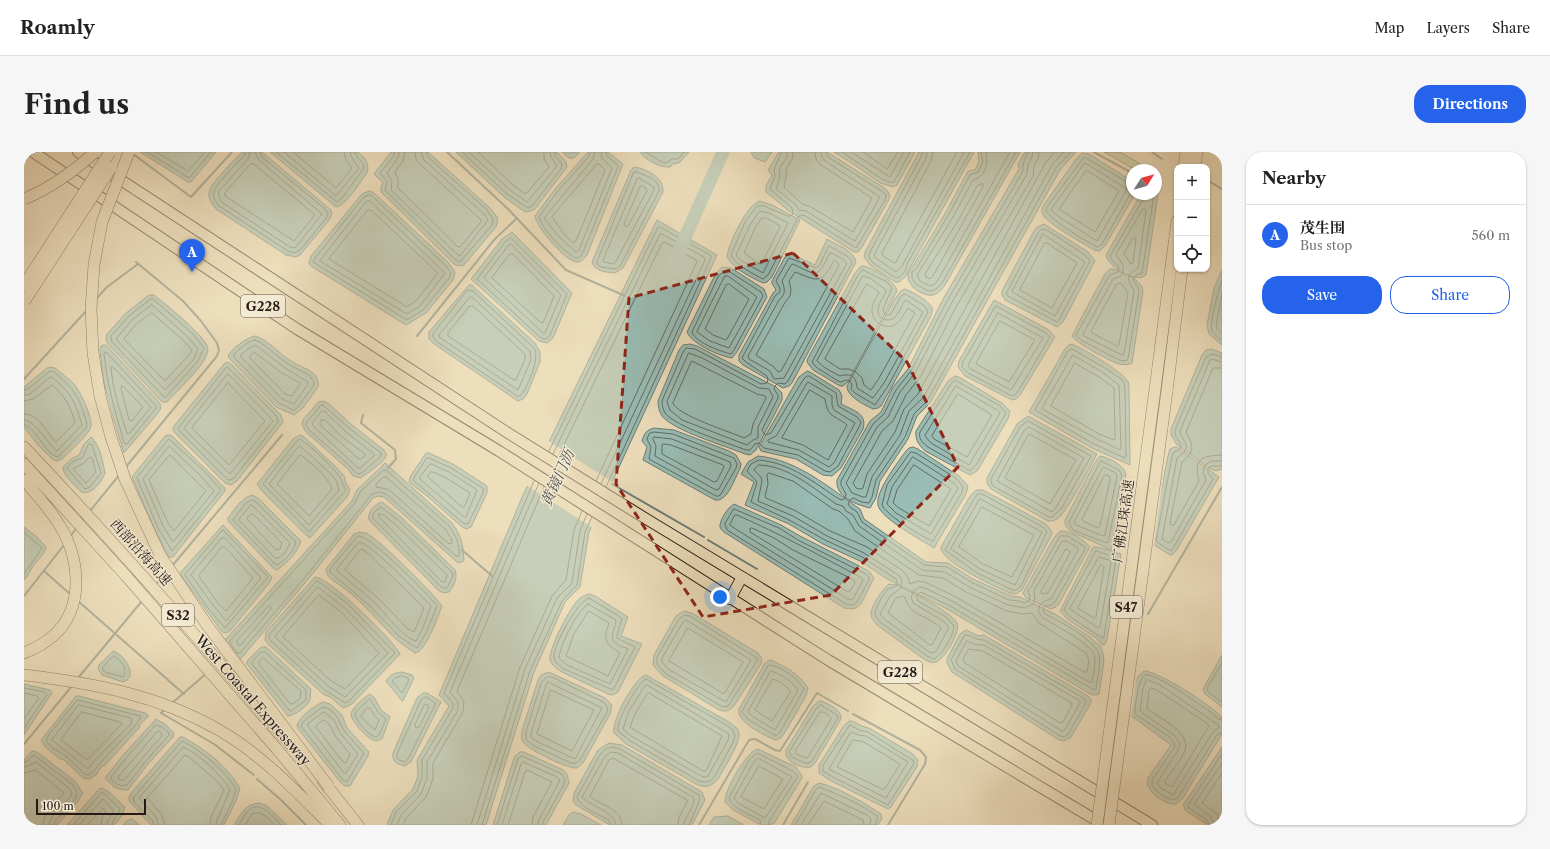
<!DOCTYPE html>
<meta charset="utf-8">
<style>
body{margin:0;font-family:"Libre Caslon Text","Noto Serif SC",serif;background:#f6f6f6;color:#222}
.controls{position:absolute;right:12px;top:12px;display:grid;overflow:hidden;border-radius:8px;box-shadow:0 1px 3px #0004}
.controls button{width:36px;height:36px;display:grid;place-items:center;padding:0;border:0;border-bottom:1px solid #e0e0e0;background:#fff;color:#222;font:20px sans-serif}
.compass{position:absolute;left:1102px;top:12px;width:36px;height:36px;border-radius:50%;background:#fff;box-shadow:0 1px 3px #0004;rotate:53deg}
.scale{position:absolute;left:12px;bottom:10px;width:110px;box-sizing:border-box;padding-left:4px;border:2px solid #271a16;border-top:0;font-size:11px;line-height:14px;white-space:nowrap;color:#271a16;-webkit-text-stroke:3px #f3ead3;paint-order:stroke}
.you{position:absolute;left:696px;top:445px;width:14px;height:14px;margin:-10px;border:3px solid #fff;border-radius:50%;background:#1a73e8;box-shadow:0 0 0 6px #1a73e833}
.badge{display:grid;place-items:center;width:26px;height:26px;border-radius:50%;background:#2563eb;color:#fff;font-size:13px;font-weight:700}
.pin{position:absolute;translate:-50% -33px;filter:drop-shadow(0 1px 2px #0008)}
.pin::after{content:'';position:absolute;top:21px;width:14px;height:12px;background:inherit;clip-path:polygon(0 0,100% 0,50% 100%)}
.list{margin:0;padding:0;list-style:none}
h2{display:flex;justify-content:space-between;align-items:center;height:52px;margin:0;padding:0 16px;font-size:17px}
h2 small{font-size:13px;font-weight:400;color:#767676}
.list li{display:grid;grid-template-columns:26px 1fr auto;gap:12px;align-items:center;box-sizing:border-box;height:60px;padding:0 16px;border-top:1px solid #e0e0e0}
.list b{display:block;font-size:15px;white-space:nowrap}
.list p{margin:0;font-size:13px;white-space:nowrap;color:#767676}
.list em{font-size:13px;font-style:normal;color:#767676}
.actions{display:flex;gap:8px;padding:12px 16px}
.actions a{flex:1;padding:9px 0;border:1px solid #2563eb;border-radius:16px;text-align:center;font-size:14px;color:#2563eb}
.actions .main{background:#2563eb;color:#fff}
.icon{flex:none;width:22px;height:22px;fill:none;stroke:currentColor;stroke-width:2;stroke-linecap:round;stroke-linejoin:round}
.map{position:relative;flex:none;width:1198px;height:673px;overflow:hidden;border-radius:16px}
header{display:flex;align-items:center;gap:24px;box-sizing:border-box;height:56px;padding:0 20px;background:#fff;border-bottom:1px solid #e0e0e0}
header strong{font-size:19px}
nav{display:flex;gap:22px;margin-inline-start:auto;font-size:14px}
.intro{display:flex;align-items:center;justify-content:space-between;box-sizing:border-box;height:96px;padding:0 24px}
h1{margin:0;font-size:28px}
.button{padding:10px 18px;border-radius:16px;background:#2563eb;color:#fff;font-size:14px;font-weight:700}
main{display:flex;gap:24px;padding:0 24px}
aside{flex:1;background:#fff;border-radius:16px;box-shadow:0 1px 3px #0004}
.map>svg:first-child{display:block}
.green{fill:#b3c294;stroke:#6d6e55}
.water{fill:#99bcb4;stroke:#6b7b75}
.pier{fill:#eddebc}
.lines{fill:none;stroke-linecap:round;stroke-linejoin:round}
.shore{stroke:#606b65;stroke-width:1}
.stream{stroke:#6b7b75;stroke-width:2}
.river{stroke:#99bcb4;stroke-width:13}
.trunk-casing{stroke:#271a16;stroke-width:12}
.motorway-casing{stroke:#271a16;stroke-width:12}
.trunk{stroke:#eddebc;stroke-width:10}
.motorway{stroke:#eddebc;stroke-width:11}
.motorway-bridge-casing{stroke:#271a16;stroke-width:12;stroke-linecap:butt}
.motorway-bridge{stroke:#eddebc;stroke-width:11}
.marked{fill:none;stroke:#8f2418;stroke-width:3;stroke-dasharray:8 5;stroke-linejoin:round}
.labels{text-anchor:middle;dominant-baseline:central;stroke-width:3;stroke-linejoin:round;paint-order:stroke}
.shield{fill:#f3ead3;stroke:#64584f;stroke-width:1}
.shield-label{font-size:13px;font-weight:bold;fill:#271a16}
.street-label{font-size:14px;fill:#271a16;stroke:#f3ead3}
.water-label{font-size:15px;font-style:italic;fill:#4f534d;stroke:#f3ead3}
</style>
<header>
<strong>Roamly</strong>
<nav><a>Map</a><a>Layers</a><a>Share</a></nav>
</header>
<div class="intro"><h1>Find us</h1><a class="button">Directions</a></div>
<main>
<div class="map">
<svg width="1198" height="673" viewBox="0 0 1198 673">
<rect width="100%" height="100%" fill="#eddebc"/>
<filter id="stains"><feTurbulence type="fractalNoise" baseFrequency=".005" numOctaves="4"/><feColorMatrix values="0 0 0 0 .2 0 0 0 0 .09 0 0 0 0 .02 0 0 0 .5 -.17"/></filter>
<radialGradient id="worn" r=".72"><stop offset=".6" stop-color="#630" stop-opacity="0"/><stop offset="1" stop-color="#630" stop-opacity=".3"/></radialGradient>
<path class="green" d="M1080 0H1096L1125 17V18H1112Z"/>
<path class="water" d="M116 0H192L167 30H164Z
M218 0H238L307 58 308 61 306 67 276 103 272 105 262 103 192 57C188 52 184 47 185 40 187 31 211 7 218 0Z
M246 0H334C341 6 346 12 343 21 336 30 323 53 312 55Z
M367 0H404L466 56 474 66 472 75 440 113 434 114 430 112 357 40V34L359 31 350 22Z
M432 0H533L542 10 543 15 511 57 507 59 501 60 480 45Z
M538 0H556L550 6H545Z
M564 0H584L599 12 563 103C560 106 558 110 553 110 542 110 512 75 511 64L531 37Z
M616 0H665L656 10 651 12 650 11 646 15C637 16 621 8 616 0Z
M727 0H748L741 10 730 6Z
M755 0H803L862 37 865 41 866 45 864 49 838 95 834 100H830L765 59 742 40V34L748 23 744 18Z
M810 0H891L873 33 869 35 856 31 829 12Z
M895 0H950L881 125 875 130H871L846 113 840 105 841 100Z
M954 0H996L921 133C918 137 914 142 909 143 898 145 882 133 884 122L922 60 944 19 951 18 955 10Z
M1001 0H1052L1036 18 906 251 893 264 884 287 856 329 852 346 846 356C833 353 811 345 813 328L846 269 857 260 869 235 884 217 919 147 995 17 994 12Z
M1058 1 1065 2 1108 29V42H1111L1081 94 1076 99 1070 98C1059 91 1025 73 1019 63 1017 60 1018 57 1019 54L1052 7Z
M610 15C624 17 640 26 639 40L599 116 591 121C582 120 571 120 568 110L607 18Z
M1132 34 1134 43 1122 123C1112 132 1084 115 1082 103L1117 42H1132Z
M345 39 349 40 424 110 431 120 429 128 402 161 382 173 287 114 285 112 287 104 338 42Z
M736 49 748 53 776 68 748 125 743 130 739 131C728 126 706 115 703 104 705 91 723 52 736 49Z
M633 68 693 103 565 380 556 435 541 450 510 520 462 673H363L369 658 389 637 394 624 393 608 425 554 415 543 499 343Z
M1020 72 1064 100 1071 109 1039 170 1033 175 981 148 978 143V139L1010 79 1013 75Z
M488 80 548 141 529 186 523 191 515 189 447 127 478 87Z
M803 87C812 93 830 98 832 110L768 231 765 234 759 236 719 213 715 209V203L749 141 752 138 748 131V129L761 105 767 102 791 113Z
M837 114C846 113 872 130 873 139L824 230 819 234H816L789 218 783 210 784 206 831 121Z
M698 115 707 116 740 137 743 145 713 200 708 206C695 204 668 192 663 180L691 123Z
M1086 117H1089C1100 122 1118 127 1119 139L1108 211C1104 213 1100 213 1095 212 1087 210 1052 191 1048 184L1061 159 1081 122Z
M1198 118V193L1185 182 1183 173 1190 136Z
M445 133H448L451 136 511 191 516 200V210L503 242 499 247 494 249 410 192 405 187V180Z
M881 137C889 140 904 148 908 156 909 159 907 163 906 166L857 254 854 256 849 257C841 253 823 245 823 234L870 148 877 139Z
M125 143H130C140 151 184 186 184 197 183 213 153 238 143 250H138L84 192 82 187 83 182 102 161Z
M970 148 1025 178 1031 185 996 243 992 247 988 248 941 224 934 215 935 209Z
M231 184C245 188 255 202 267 209 274 214 283 216 289 221 293 225 295 229 294 235L279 256 270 263 252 255 204 205C206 197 224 185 231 184Z
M666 192 673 194 752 235 758 241V248L732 298 726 303 721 302C702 294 650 279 638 264 635 259 634 254 634 249L655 198 659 193Z
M1046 192C1055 193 1098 220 1103 228 1105 230 1105 234 1105 237L1106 313 1068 296 1005 260 1041 197Z
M79 193H82L135 250C138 255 137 257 134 261L100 301 85 253 79 225 76 198 77 194Z
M1188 197 1198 201V317L1192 319 1187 317 1153 293 1147 283V277L1178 203 1182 198Z
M203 210 207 212 250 256 257 263 259 270 213 329 207 333 201 331 152 282 149 278 150 274 200 212Z
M27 215 31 216C37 221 44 226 50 232 56 239 71 269 66 277 62 285 45 300 38 307L33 309 28 307 14 293 0 275V235L23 216Z
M783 219 786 220 815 238 818 244 817 252C828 258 844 261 839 277L817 316 808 324 799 323 772 307 737 299 735 295 775 225Z
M931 224 935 225 978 251 986 259 984 267 955 316 953 319 946 323 901 299C895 293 891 288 892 279L924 229Z
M300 249 305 252 328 273 360 298C361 300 363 301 362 304 360 310 342 323 336 326L329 324 324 317 282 280 278 273 279 268 294 250Z
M1004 264 1073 302C1066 315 1043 361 1033 367 1030 369 1027 369 1024 369L967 337 963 331V326L993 272Z
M630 276 650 278 705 299 712 303 717 312 716 317C710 327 704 350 691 348L619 308 623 295 618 289C620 282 622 278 630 276Z
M145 283 148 284 201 336V339L149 405H145L131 378 108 325 141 284Z
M276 283 279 284 311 314 321 325V329L326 338 323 345 286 386 283 384 237 338 233 332 269 287Z
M67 285C76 293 79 310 81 321 78 330 67 344 57 340 51 333 39 324 39 315L47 307 55 303 60 292Z
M889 295 894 297 935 324 944 334 942 342 910 396C899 389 856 366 854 353 851 340 874 310 882 299L885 296Z
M1151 295 1154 296 1195 325 1152 399 1148 403H1146L1127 391 1144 304 1146 297Z
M402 301H405L429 312 463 334V341L447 375 442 377 437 374 403 344 385 330 386 325Z
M734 304C774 308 804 335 836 357L840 367 902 410 924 411 949 427 987 444 996 445 1031 462 1066 485 1077 495 1079 501 1080 509 1075 542 1071 543 1066 542 923 457 863 427 836 409 799 392 765 372 721 353 730 330 717 322 724 310Z
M1077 304C1087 307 1100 313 1102 323L1087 398 1048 380C1043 377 1041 374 1041 368L1070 312 1075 305Z
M361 311 428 371C438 385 439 392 440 409L434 411 360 345 354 344 349 346 286 425 214 510 200 489 328 349 333 338Z
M952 338H959L1022 372 1028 380 1027 384 998 438 992 442H988C974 436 916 410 917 395L946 344Z
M228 343 234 346 277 389C271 404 265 409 253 418L250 417 204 369V366C211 357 217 346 228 343Z
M358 350 377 365 431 418C434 426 430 433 425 440L419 441 414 438 345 368C343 360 351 352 358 350Z
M710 352 757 373 776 384 845 419 850 426 837 452 830 457 820 456 700 380C699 379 697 378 696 375 695 369 704 355 710 352Z
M199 373 248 425 246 430 206 479 202 481 198 480 157 423V420Z
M0 375 13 385 22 395C20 404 14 407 9 414 6 419 4 424 0 428Z
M1036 379C1045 378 1061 388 1066 395L1035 452 1032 455 1027 457 1002 446 999 441 1029 387Z
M336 380C338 381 340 381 342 381 354 386 410 442 418 454 414 464 402 500 391 501 385 497 379 493 373 488 355 471 340 451 320 436 313 431 302 426 302 417L330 382Z
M1069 395H1074L1097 402 1083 488 1081 492 1078 493 1072 486 1043 467 1036 459Z
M291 425C304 424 370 489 376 502L328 552 319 556 306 545 299 542 245 493 241 488 242 480Z
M865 432 873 433C886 440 927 459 933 471 937 479 921 507 912 510 908 511 905 510 901 508L853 473C850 469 847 466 847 462 847 454 859 436 865 432Z
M565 442 571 444 604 465 597 484 618 492 594 540 589 543 584 542 538 520C533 517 527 513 526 507 525 496 546 456 554 448 557 445 561 443 565 442Z
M660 459 668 461 734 501 738 507 737 512 710 554C705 559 702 560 695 558L639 524 629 513 630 503 652 464Z
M942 478 955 484 960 483 1064 544 1067 548V551L1047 585 1040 589 1035 588 928 520 923 511V507L936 482Z
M237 495H242L287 537C286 541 287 546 285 550 282 555 270 564 264 564L223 512V509Z
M89 499C101 502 115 526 99 530L78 523 74 517 75 513Z
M1198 503V555L1181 542 1179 537Z
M746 508C760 513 776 523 784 536L782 544 760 582 757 586 751 588C740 583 712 570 715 557L741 511Z
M1120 519C1132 518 1191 555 1198 566V582L1159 646 1152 652C1141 653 1126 642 1123 631L1124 626 1147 593 1106 563C1108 550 1107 527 1120 519Z
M378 520 388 523 390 526 379 549H378L362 529C366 522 371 521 378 520Z
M525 520 581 546 588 553 586 562 559 611C557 613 555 615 552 616 544 617 505 598 500 591 497 588 497 584 498 579L514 528 517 523Z
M622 523 705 570C709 573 714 576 715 581 717 590 699 618 694 627 688 634 683 636 674 633L602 592 590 581C587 569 611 525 622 523Z
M0 532 26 538 28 541 0 583Z
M399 541H403L417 550 387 610 381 614C373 612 368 610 369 601L393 546Z
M346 542 350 545 357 558 366 565 358 587C355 588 352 590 349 588 343 586 327 569 327 562 327 557 341 544 346 542Z
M52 544H55L121 561 124 563V565L116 572 115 576 81 613 77 615 73 622 66 627 59 626 39 607H36L21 595 17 588Z
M795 549H798C805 553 818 557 817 567L791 611 787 615C777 617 760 610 762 598L789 554Z
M299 550 306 552 318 563 323 576 345 600 344 604 326 634H321L317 631 274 577 273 573C277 563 290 554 299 550Z
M132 567 141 572 150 581 149 585 124 612 104 638C91 638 90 635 81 626L100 602Z
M825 569C829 568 837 575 845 576L889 602 894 608 893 615 867 655 864 657 807 629 795 621V613L819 575Z
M156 585H159C181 597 203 614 216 636L212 649 200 673H127L105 649V645L107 641Z
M585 591 598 593 678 640 681 648 668 673H586L552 653 549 649 550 641 574 598Z
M1198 595V673H1184L1162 659 1159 653Z
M734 597 772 615 778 624V626L751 670 747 673H737L709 658 701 650C700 639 722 599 734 597Z
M8 599 13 600 51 629 59 641 54 649 33 673H0V608Z
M496 600H500L539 618 543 622 545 631 522 673H469L489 609 491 604Z
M795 631C816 636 839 650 857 662L858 667 854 673H767L788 637 790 634Z
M76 636C86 637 93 649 101 655L98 664 90 673H43Z
M235 651 242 653 263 673H210C218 661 220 653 235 651Z
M549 660 557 662 577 673H539L545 663Z
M704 664 720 673H685L690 665Z
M108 667 116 673H99L104 668Z"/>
<path class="pier" d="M75 194 78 225 85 252 99 303 97 300 83 253 77 226 74 198Z
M523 288 590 331 569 376 502 333Z
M1142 304 1130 395 1125 390Z
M221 511 264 566 222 514Z
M1113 522 1107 567 1105 565 1109 533Z
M272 575 283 589 318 635 273 578Z"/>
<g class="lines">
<path class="shore" d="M123 0 165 26 187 0
M132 0 164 19 181 0
M221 0 220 4C213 11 191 33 190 40 188 46 192 50 195 54L264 99 271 101 277 97 303 65 304 62 300 56 238 5 236 0
M226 0 224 7 195 39C194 44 195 47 199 51L266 95 271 96 298 62 235 8 231 0
M252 0 313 50 318 46 340 16C340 9 332 7 331 0
M260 0 312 44 335 16 328 6 326 0
M269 0 312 36 328 16 322 8 320 0
M370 0V4L356 21 363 29 361 38 432 108 436 110 468 73 469 67 463 58 404 5 402 0
M375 0 374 6 363 21 368 29 367 38 434 103 436 104 464 68 460 62 400 8 397 0
M381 0 379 9 371 20 374 28V36L434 95H436L457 70V68L396 12 392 7 391 0
M438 0 483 42 504 56 508 54 537 17 538 12 531 4V0
M445 0 486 38 503 50 533 14 527 5 526 0
M454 0 490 34 502 42 525 15 520 7V0
M566 0 565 4 534 39 515 65C518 77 541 101 552 106L556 105 559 100 594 15V13L583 4 582 0
M571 0 569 7 520 66 536 86 552 100 555 98 588 16 578 6 577 0
M621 0 638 10 642 11 648 7H654L660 0
M758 0 750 17 751 24 746 37 768 56 769 62 766 64H763L740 54H733L721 70 707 103C710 112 731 123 739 127L744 123 775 64 780 63 832 96 861 48 862 43 859 40 804 5 802 0
M763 0V5L755 17 756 25 752 37 771 52 775 58 782 59 831 89 856 45 801 9 798 5 797 0
M769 0 768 7 762 18V25L760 35 778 52 785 54 829 80 848 46 797 13 792 7 791 0
M818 0 858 27 868 31 870 30 886 0
M827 0 866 25 880 0
M839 0 863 17 874 0
M898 0V3L845 102C845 105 846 108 848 110 851 112 871 126 872 126 878 126 883 116 883 112L946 0
M903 0 902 6 850 103 852 106 872 120 878 114 940 0
M909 0 907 9 858 101V103L870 111 872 110 933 0
M957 0 959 10 954 20 946 23 925 62 892 117 888 120V126L892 132 904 139 911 138 918 131 992 0
M962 0C964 13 962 24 949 28L929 65 893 123 896 129 906 134 911 132 914 128 986 0
M1004 0 999 12V19L923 149 887 219 872 238 860 262 849 272 817 329V333L822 342 821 346 818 348 815 347C789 330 767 311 735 308L727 312 723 319 733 330 727 350 767 369 801 388 838 405 872 427 873 430V433C870 436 867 435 864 437 859 442 851 456 851 463L856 470 903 504 910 507C919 502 929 484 930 474L922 465 894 449 892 444 897 440 926 454 1070 538 1072 537C1073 526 1077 513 1075 503 1072 488 1035 469 1021 462L1019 458 1021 454 1028 453 1031 450 1061 397 1060 394 1048 387 1045 384H1036L1007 435 1004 438 1006 445 1005 449 1001 451 995 449 985 448 947 430 923 415 900 413 838 370 833 360 826 355 824 352 826 348 829 346 838 350 845 351 848 345 852 328 881 285 890 262 903 249 1032 16 1047 0
M1009 0 1008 5 1004 13 1003 22 927 152 891 221 876 240 864 265 853 275 822 331 828 341 839 345H842L848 325 876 283 885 259 899 246 1028 13 1040 0
M1015 0 1014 7 1010 14 1009 24 932 155 897 224 882 243 869 269 858 279 829 331 832 336 837 337 839 336 843 322 871 280 880 257 894 242 1022 10 1031 0
M1061 11 1103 37 1073 89 1035 65 1027 58Z
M227 12H230L290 62V64L270 89 201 44V41Z
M573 12H575L581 18 552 89 549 91 540 82 528 65Z
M1064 19 1095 39 1071 80 1035 57 1061 20Z
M610 20H613C622 24 636 27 635 39L596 114 591 117 577 115 573 112V110Z
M615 26 630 35V38L591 111 589 112 580 110 579 108 613 27Z
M957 32H959V35L909 124 906 127 902 125 901 122 935 67 953 34Z
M1108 32 1105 31 1060 5 1023 55 1022 59C1025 66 1066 93 1074 95L1078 92 1108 39
M618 34 622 36 623 39 604 74 602 75 600 72 616 35Z
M1120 42V46L1086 104 1088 108 1094 114 1095 119 1092 121 1087 122 1085 124 1052 183 1057 188 1095 208 1102 209 1104 207 1115 139C1115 134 1110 132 1109 127L1112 123 1118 121 1130 42
M345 43 348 44 421 113 427 121 425 126 399 158 383 168 289 110 291 106 340 45Z
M343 49H346L421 121 396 154 383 162 296 109Z
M1119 57H1121L1122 59 1114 116C1100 125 1104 127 1110 139L1100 202 1098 203 1060 184 1059 182 1089 127 1095 125 1099 121V113L1092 103Z
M344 58H347L414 121 392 149 383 155 305 107Z
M736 59 745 61 764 71 739 121 716 108 712 103 726 73Z
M738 66H742L755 73 756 75 738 111 736 112 720 101 731 76Z
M1018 77 1023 78 1061 103 1066 109 1035 168 1033 170 984 144 982 142 1014 81Z
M1019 82 1061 110 1031 164 988 140Z
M487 86 543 142 526 183 522 187 517 186 453 127 481 90Z
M1111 86 1112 88 1109 110 1107 112 1100 102 1108 87Z
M1021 91H1023L1053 111 1028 156 996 138Z
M486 92 488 93 537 143 521 181H519L460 126Z
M805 94 823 104 828 109 827 113 764 229 761 232 754 231 751 234 750 237 754 243V246L738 278 741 283 747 281 779 228 783 224H785L812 241 814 254 833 265 837 270 835 275 814 314 806 320 801 319 774 303 740 296 735 291 731 292 726 298H722C704 291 652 275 641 261 639 257 638 254 638 249L659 200 662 196 671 197 737 232 743 231 744 227 743 224 722 210 718 206 751 144 756 140V136L752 129 765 106 792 116 795 114Z
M806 101H808L820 108 823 111 760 226 750 227 746 219 725 207 724 204 755 148C762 142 761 137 758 129L767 113 769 112C795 125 793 126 806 101Z
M486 102H489L530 144 519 171 516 170 468 126Z
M811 109 814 111 815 113 757 219 754 220 750 215 732 203 760 152 766 144 767 137 765 129 771 120C792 128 797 134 809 110Z
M839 118 863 130 868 136 859 157 861 163H864L867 162 877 144 881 142 901 154 904 160 864 234 851 253 831 241 827 237 828 232 826 229 822 228 817 230 814 229 792 215 788 210 834 123Z
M700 119 706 120 737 140 739 144 710 198 707 202C696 199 672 191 668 180L694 125Z
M701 124H704L733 145 705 196 686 189 673 180Z
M839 124 846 126 862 138C861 144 854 151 854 158 853 166 863 171 870 166 875 162 877 153 882 148L899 160 860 231 849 246 833 236C832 224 828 221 816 224L801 216 793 209Z
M1198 128C1195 136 1185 172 1188 179 1190 183 1195 185 1198 188
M1097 131 1104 141 1095 193 1093 194 1068 181 1067 179 1092 133Z
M705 132 725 147 703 187 702 188 689 183 681 177 702 133Z
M843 132 855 140C853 146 848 151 848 157 847 170 862 179 872 172 878 168 880 161 884 156L891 161 854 228 847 238 840 233 838 226 832 220 825 217H816L801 207Z
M444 138 449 139 511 197C515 208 504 235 496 244H493L412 189 409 185V182Z
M1198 142 1192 174 1193 177 1198 181
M448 145 506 199 507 208 494 238 415 185V183L445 146Z
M127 147H129L168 181 180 196 174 209 141 246 88 190 87 184 105 164Z
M128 153 164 185 174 197 170 207 141 238 92 187 108 168Z
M446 154H449L501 202V207L492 228H490L424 184V181Z
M972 154 1022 181 1026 185 993 241 988 244 944 221 938 215 939 210Z
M128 161 160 189 168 198 165 203 141 229 100 187 112 172Z
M974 161 1019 186 987 238 947 217 944 214Z
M976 169 1011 188 985 230 952 212Z
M231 188 236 190 264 212 285 223 290 230V233L272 257 269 258 255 251 210 205V202C216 197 223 189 231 188Z
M229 194H233L261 216 284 230V232L270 252 258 247 217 205V203Z
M1048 197 1081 216 1097 227 1100 230 1101 237 1102 304 1101 306 1070 292 1011 258 1044 199Z
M82 200 133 255 103 292 100 291 89 251 83 225 80 202Z
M230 200 258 221 276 231V233L268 244 261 242 226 206V204Z
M665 201 678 206 735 236 745 237 749 245 734 275V286L729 288 723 293 658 268 646 258 643 250Z
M1049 203 1078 220 1095 233 1097 296 1096 298 1073 287 1018 257Z
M1198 205 1188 202 1182 205 1151 278C1150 287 1157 288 1157 295L1155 298 1150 300 1148 305 1132 389 1145 398H1148L1189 327 1184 321V316L1188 314H1198
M668 209 733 242 741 244 742 246 729 272 727 282 720 286C707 280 652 263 649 251Z
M1198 210 1188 207 1186 208 1156 279C1156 287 1167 292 1160 300 1158 303 1155 304 1153 306L1138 387 1144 391 1147 390 1182 328 1179 320 1181 313 1187 309H1198
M1051 211 1075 225 1090 236 1091 286 1090 288 1075 282 1027 254Z
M89 215 127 255 105 282 103 281C96 260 89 238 87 216Z
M203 215 247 258 253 265 254 270 210 326 206 328 203 327 154 277Z
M1198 216H1189L1162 280C1169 294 1172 299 1158 310L1146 371 1147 373H1150L1175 329C1169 306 1178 304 1198 303
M204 222 243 262 249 269 206 322 160 277Z
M931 228 976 254 982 261 952 313 946 319 904 295C899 291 894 287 896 280L927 232Z
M784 230 808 244V253L810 258 831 271 810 311 805 315 775 298 744 290V288L752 284Z
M204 231 241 269 205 313 168 276Z
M98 234 100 235 119 255 108 269 105 268 97 236Z
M932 234 973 258 976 261 945 313 907 291 901 284Z
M0 238 4 237 25 220 29 219C51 238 55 244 63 272L62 276 36 303 33 305C20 300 11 274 0 273
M786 238 801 247C804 267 810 262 823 273L804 308 779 293 758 286Z
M934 242 968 263 943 305 910 287 908 284Z
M0 243 6 242 26 225H28C47 241 51 249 58 273L33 299C23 291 11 268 0 268
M0 249 9 247 28 233C41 244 47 255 51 271L32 290C22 281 16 262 0 262
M299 253 325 276 357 301V304L339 320 335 322 331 320 326 314 285 278 282 273 283 270 296 254Z
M300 259 322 280 350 302V304L336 316H334L289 274 288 271 297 260Z
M298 268H301L318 285 340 301 341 304 337 307H335L296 273V271Z
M1004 269 1067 304 1037 357 1028 365H1025L969 334 967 330V327L996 275Z
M1005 275 1060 306 1033 354 1028 360 973 329 1000 279Z
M630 280 649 282 710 306 713 312 712 316 697 342 695 344H692L625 307 627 295 623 287 625 282Z
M1005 282 1052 308 1026 352 981 326Z
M630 285 648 287 706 310 707 314 695 337 692 338 631 304 632 294 629 287Z
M145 287 180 319 197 338 148 399 134 376 113 326Z
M276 287C289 296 306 312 315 324 318 328 319 334 322 338L285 380 239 332 272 290Z
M65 292 68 293 77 321 66 335 61 337 43 316 48 310 58 306Z
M640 292 647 293 699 313 700 315 693 329 690 330 638 302V293Z
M276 294 305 320 312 328 315 338 285 373 245 332 274 295Z
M146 295 176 323 190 339 149 390 139 374 119 327 144 295Z
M525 299 634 75H636L686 103 687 106 582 335
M887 300 892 301 933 327 939 335 938 340 909 389C898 385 862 363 858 353L863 333Z
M529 302 636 82H638L680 105 681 108 577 332
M146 303 182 339 150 379 144 371 125 328Z
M277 303C289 313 303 323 308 337L285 364 253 332 275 304Z
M66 305 68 306 72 320 62 331 49 317 60 311Z
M534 305 638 91 641 90 672 108 673 110 572 329
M889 305 930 331 934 336 907 382 872 361 863 352 868 335Z
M403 306H405L427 316 459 336V341L444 372 439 371 389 328Z
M1077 309 1095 318 1098 324 1084 390 1083 391 1049 378 1045 371Z
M407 312 425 320 453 338 442 365H440L396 327V325L405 313Z
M735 313C765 314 789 336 812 352L819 354 822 359 829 363 835 374 898 418 921 420 945 435 984 453 1001 456 1009 452 1011 447 1010 439 1038 389H1042L1054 396V398L1027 447C1018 449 1009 456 1019 466 1029 472 1065 491 1070 502 1073 509 1069 522 1068 530H1065L928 449 901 436 895 435 890 439 887 445 889 451 919 469 925 475 913 498 909 501 905 500 859 466 856 462 866 444 877 436 878 429 876 424 840 401 803 384 769 364 734 349 738 329 737 325 730 318Z
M890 313 927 337 905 374 875 356 869 351 873 338Z
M1080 315 1092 321 1093 324 1081 383 1079 384 1052 373 1050 370 1078 317Z
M360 318H362L425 374C432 384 436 392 435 404H432L362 342 355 340 348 342 283 423 216 501H213L206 491V489L331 351 336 340Z
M407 320H409L422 326 445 340 446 342 440 355H438L405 326 404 324Z
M745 321 769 329 809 357 815 359 824 367 831 379 895 423 919 426 942 440 983 459 999 462 1008 461 1015 471 1062 501 1065 508 1063 520H1060L930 444 901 430 894 429 886 432 883 424 879 419 843 395 806 379 772 359 742 346 741 344 744 332 743 323Z
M1083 323 1086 325V328L1076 374 1074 376 1059 369 1058 367 1080 324Z
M360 325H362L421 377 427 386 428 391 425 392 369 341 363 337 352 335V332Z
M954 342H958L1019 375 1023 380 997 434 992 438H989L953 421 921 398 950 347Z
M956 347 1018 380 991 433 956 417 927 397Z
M228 348 232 350 272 390C269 401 262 407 253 413L251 412 209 368 221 352Z
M227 353 229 354 266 391 261 401 254 406H251L215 368 216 366Z
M357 355 374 368 428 420 429 424 423 436H420L416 434 349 366V362Z
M958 355 1010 383 988 425 959 412 935 395Z
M710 357 755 376 774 388 842 422 845 425V428L833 450 829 453 822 452 703 378 701 372Z
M227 362H229L258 391 256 397 252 398 224 368 223 366Z
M355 362H358L371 372 423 423 421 430H418L355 365Z
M711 363H713C756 382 797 404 838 426L839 428 829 447 827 448 824 447 710 376 706 373Z
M728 376 750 386 769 398 830 428 831 431 826 439 824 440 726 380V377Z
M199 378 244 425 201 476 184 456 161 423Z
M0 380 18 396 0 422
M336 384C349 387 403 441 413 454L402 481 393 496 376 485 347 455 306 420V417L332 386Z
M198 386H201L237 426 202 469 189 453 167 423Z
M335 390C345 389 397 444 407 454L398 478 392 489C379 486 361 461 351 451 339 440 326 430 313 419V417Z
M198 395H201L229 426 202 459 193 450 175 424Z
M337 397 344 401 400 456 390 480 384 477 355 447 321 418 322 416Z
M1042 397 1046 399V401L1024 441 1018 442 1017 440Z
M1072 399 1091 405 1092 406 1080 485 1078 486 1045 464 1040 458Z
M1075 405 1085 408 1087 410 1076 475 1074 476 1046 457Z
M1078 413 1080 415 1072 465 1070 466 1055 457 1054 455 1076 414Z
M293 429 301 434 325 453 371 501 326 548 321 551 301 538 248 490 245 486 246 482Z
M294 435 322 457 364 501 321 545 304 534 251 485Z
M295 443 318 461 355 501 321 537 307 529 259 485Z
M878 444 881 445C884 463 905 464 917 476L908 493H906L864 461 871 447Z
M565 446 598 466 593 483V486L611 495 589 538 540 517C536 514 531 511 530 505 529 494 554 448 565 446Z
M564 452 592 468C592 476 583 486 593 492 596 495 601 495 604 497L586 532 543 513 535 506C536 493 553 459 564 452Z
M245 454 247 455V457L217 493H214L213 489Z
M565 459 585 471C584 474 583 477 582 481 580 492 589 496 596 501L584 524 542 504 550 482Z
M661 463 666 464 734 507 704 554 702 555 697 554 641 521 633 512V505L655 467Z
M662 468 727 508 702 550 644 517 638 510V506L659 470Z
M664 476 719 510 700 542 645 509Z
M941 483C949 483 949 488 960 488L1061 547 1062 551 1044 582 1040 585 1036 584 931 517 927 508Z
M943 489 953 493H960L1056 549V551L1040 579H1038L934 514 932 509Z
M945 497 959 499 1048 551V553L1039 570 1036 571 941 511 939 508Z
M238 500H241L282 538V548L267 559 265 558 228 512V510Z
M90 504C98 510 104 516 99 525L81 520 78 518 79 515Z
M239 506 277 539 276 547 268 552H266L235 512V510Z
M1198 511 1183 536 1184 540 1198 550
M745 513C757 514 774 527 780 537L756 580 752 584 725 568 718 560Z
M747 519C757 522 769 530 774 538L751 578 728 564 724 560Z
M378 524 384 526 385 528 378 541 368 529 371 526Z
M523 525H528L579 550 584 555 583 560 556 608 552 611H547L512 595 502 588V580L517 531Z
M622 527 702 573 709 578 711 584 709 590 691 624C686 630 683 631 675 629L605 588 594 579C592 569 613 532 622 527Z
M749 527 756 530 767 539 748 569 731 558Z
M1124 528 1136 533 1196 574 1189 580 1149 643 1137 636 1133 631 1154 598 1156 591 1150 583 1116 559 1119 536 1122 529Z
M524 530 578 556 551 607 514 590 507 585V581L522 533Z
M623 533 705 582 704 588 684 624 681 625 677 624 607 584 599 577 605 559 620 535Z
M0 536 20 540 23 543 0 576
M1127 536 1133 538 1181 570 1185 574 1148 635 1141 631V629C1147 620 1155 611 1160 601 1170 581 1135 566 1123 557L1125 538Z
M527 538 570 558 548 599 513 582Z
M0 541 13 544 15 546 0 567
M625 541 698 584 682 619H679L606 575 611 562 623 542Z
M402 545 411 551V553L384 607 381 610 375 608 373 605V602L397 548Z
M346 547 354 560 362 567 355 583 352 585C344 583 334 571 331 563L332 560Z
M54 548 116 564 117 565 111 574 75 612 70 619 65 623 61 622C54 616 48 609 42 604 35 599 26 597 22 588L26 581Z
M401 552 404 553 405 555 395 575 392 576 391 573Z
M55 553 107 566 108 568 107 572 71 608 64 617 28 588Z
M797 553 813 563 814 566 788 609 785 611H781L768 605 765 600 792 557Z
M299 555C313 557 314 570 321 580 327 587 334 594 340 601L323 630 319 628 277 574 279 570Z
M343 556H346L350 563 355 568 351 578 341 569 337 564Z
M58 560 96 570 98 572 63 608 37 588Z
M300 560 310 568 316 581 334 602 322 621H320L284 574V572Z
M796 560C799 559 806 563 807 567L784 605 782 606 772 602 771 600Z
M1198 567H1194L1188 561C1179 555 1129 519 1121 523 1114 527 1111 554 1111 562L1147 586 1151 593 1150 596 1128 628V633C1132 640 1145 650 1153 647L1193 583 1198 581
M300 568 305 572 312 585 326 602 322 611 319 610 292 575 293 573Z
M132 573 138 575 145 581V583L121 610 103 633C96 635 92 632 87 627V625L103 605Z
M826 573 835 578 844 580 890 609 889 613 864 653 809 625 799 619V614Z
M135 579 137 581 138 584C124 598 113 614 100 628H95L94 625 133 580Z
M828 580 834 583 842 584 884 610 862 646 805 617 826 581Z
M830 588 840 590 876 612 860 638 813 615 828 589Z
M734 606 768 625 741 666 714 651 710 646 729 611Z
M0 610 4 609 8 604H11L48 632 53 640 51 647 31 669 30 673
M735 614 759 627 740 657 717 645Z
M0 615 4 614 12 610 45 636 48 640 47 644 27 666 25 673
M0 621 12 618 40 641 21 664 19 673
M49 673 78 640 82 643 96 657C95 663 88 667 88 673
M55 673 79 647 90 659 84 668 83 673
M63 673 79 656 82 659 78 666 77 673
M129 673V669L111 651 109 646 158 589C177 598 201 619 212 637L209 648 197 673
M134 673 133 666 115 646 159 595C175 602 198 623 206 638L193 668 192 673
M141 673 138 663 123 646 161 603 165 605 193 629 200 638 187 665 186 673
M215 673C218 668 221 661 226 657 238 649 250 666 257 673
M221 673 228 662C238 658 244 666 250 673
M367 673 372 660 393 639 398 625V608L429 556V551L420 541 510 329
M373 673 377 663 397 642 403 626V610L434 558V550L426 540 515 331
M379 673 382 666 402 645 409 627V611L439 560 440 550 433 539 520 335
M447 673 496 515 528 444 542 428 550 378 558 359
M453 673 501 517 533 446 548 431 556 379 563 362
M458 673 506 519 538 449 553 433 561 380 568 365
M473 673 493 610 494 606 498 604 536 621 541 627 539 634 519 670V673
M478 673 497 612 499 610 533 625 536 628 515 668 514 673
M484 673 501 620 503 618 528 630 509 665 508 673
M587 673 585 668C576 663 556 656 553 645L577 601C583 595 588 594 596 597L675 643 676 647 665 673
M592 673C591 659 567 655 558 645L581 604 587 600 594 601 670 646C671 655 661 663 660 673
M598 673C597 655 576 654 566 644L585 608 589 606 663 648V650L655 665 654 673
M737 673 736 668C727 663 708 657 705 646L725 608 733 601 769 619 774 624 745 669V673
M771 673 791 639 795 635C814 642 839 653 854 665L851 673
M777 673 797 641 843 663 847 667 846 673
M784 673 800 649 839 668 840 673
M1185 673 1183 668 1165 656 1164 653 1198 602
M1190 673 1187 665 1170 652 1198 611
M1196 673 1193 662 1178 651 1198 621"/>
<path class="stream" d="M423 0 484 57 542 118 599 143
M1070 0 1108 21
M1128 0 1138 7
M109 2 167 45 208 0
M1183 28 1198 37
M72 147 83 135 114 112
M393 184 470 88 493 66
M0 227 63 158
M339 263 337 271 371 298 372 307 364 316
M101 316 193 204 195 198 193 191 177 169 159 149 112 110
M588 332 680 385
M66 359 96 322
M46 385 53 375
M684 388 733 417
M438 398 468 424
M148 414 258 283
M20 419 46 442
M131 434 142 420
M0 444 40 393
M54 449 160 542
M1124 462 1198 335
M54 526 118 449
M148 551 183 521
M140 558 137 561 190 592 230 623
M829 562 896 598 902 605 901 612 864 673
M0 592 48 534
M233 627 257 648 282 673
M675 673 725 588 731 587 751 598 756 599 793 541 824 559
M759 673 784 630"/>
<path class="river" d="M654 101 699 0"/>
<g class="trunk-casing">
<path id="trunk" d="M9 0 273 177 475 299 804 508 1080 673
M54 0 484 281 624 368 1128 673
M706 447 718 425"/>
</g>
<g class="motorway-casing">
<path id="motorway" d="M1160 15 1162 0
M1171 15 1173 0
M87 16 98 0
M1131 237 1153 69
M1143 239 1158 117
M0 295C92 392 180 493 268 594
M0 312 103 425 252 596 316 673
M0 328C13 343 26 357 36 374 56 407 61 456 29 484 20 492 10 497 0 501
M0 523C69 531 134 543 195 578 237 602 272 639 306 673
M299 629 334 673"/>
</g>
<use href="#trunk" class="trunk"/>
<use href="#motorway" class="motorway"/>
<g class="motorway-bridge-casing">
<path id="motorway-bridge" d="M105 0 78 70 70 113 67 157 69 201 76 244 87 285 101 327 136 403 183 473 305 635
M0 47C27 36 50 19 71 0
M0 133 86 0
M0 150 87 16
M1073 673 1131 237
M1085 673 1143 239"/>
</g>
<use href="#motorway-bridge" class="motorway-bridge"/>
</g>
<path d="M0 0H1198V673H0ZM769 101 883 210 934 315 807 443 679 465 592 332 605 146Z" fill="#eddebc" fill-opacity=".55" fill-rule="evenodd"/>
<path class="marked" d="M769 101 883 210 934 315 807 443 679 465 592 332 605 146Z"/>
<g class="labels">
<g class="shield">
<rect x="217" y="143" width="44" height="22" rx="3"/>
<rect x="1086" y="444" width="32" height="22" rx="3"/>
<rect x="138" y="452" width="32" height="22" rx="3"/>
<rect x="854" y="509" width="44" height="22" rx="3"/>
</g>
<g class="shield-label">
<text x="239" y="154">G228</text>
<text x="1102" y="455">S47</text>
<text x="154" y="463">S32</text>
<text x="876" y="520">G228</text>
</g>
<g class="street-label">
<text transform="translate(1099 369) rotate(-82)">广佛江珠高速</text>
<text transform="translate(117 400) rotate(48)">西部沿海高速</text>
<text transform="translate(229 548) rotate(49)">West Coastal Expressway</text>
</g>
<g class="water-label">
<text transform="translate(533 326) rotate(-66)">黄镜门沥</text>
</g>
</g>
<rect width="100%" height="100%" filter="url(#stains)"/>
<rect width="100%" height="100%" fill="url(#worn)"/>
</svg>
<div class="controls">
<button>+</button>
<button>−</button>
<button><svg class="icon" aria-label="locate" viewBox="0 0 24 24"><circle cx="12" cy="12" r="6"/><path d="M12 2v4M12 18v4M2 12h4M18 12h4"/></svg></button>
</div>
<svg class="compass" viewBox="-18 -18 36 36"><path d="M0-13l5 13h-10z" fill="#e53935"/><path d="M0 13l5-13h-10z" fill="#767676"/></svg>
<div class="scale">100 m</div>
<div class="you"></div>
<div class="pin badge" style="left:168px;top:120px">A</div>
</div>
<aside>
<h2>Nearby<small></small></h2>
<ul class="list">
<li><span class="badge">A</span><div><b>茂生围</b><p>Bus stop</p></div><em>560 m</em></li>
</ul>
<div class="actions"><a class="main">Save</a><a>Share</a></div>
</aside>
</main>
